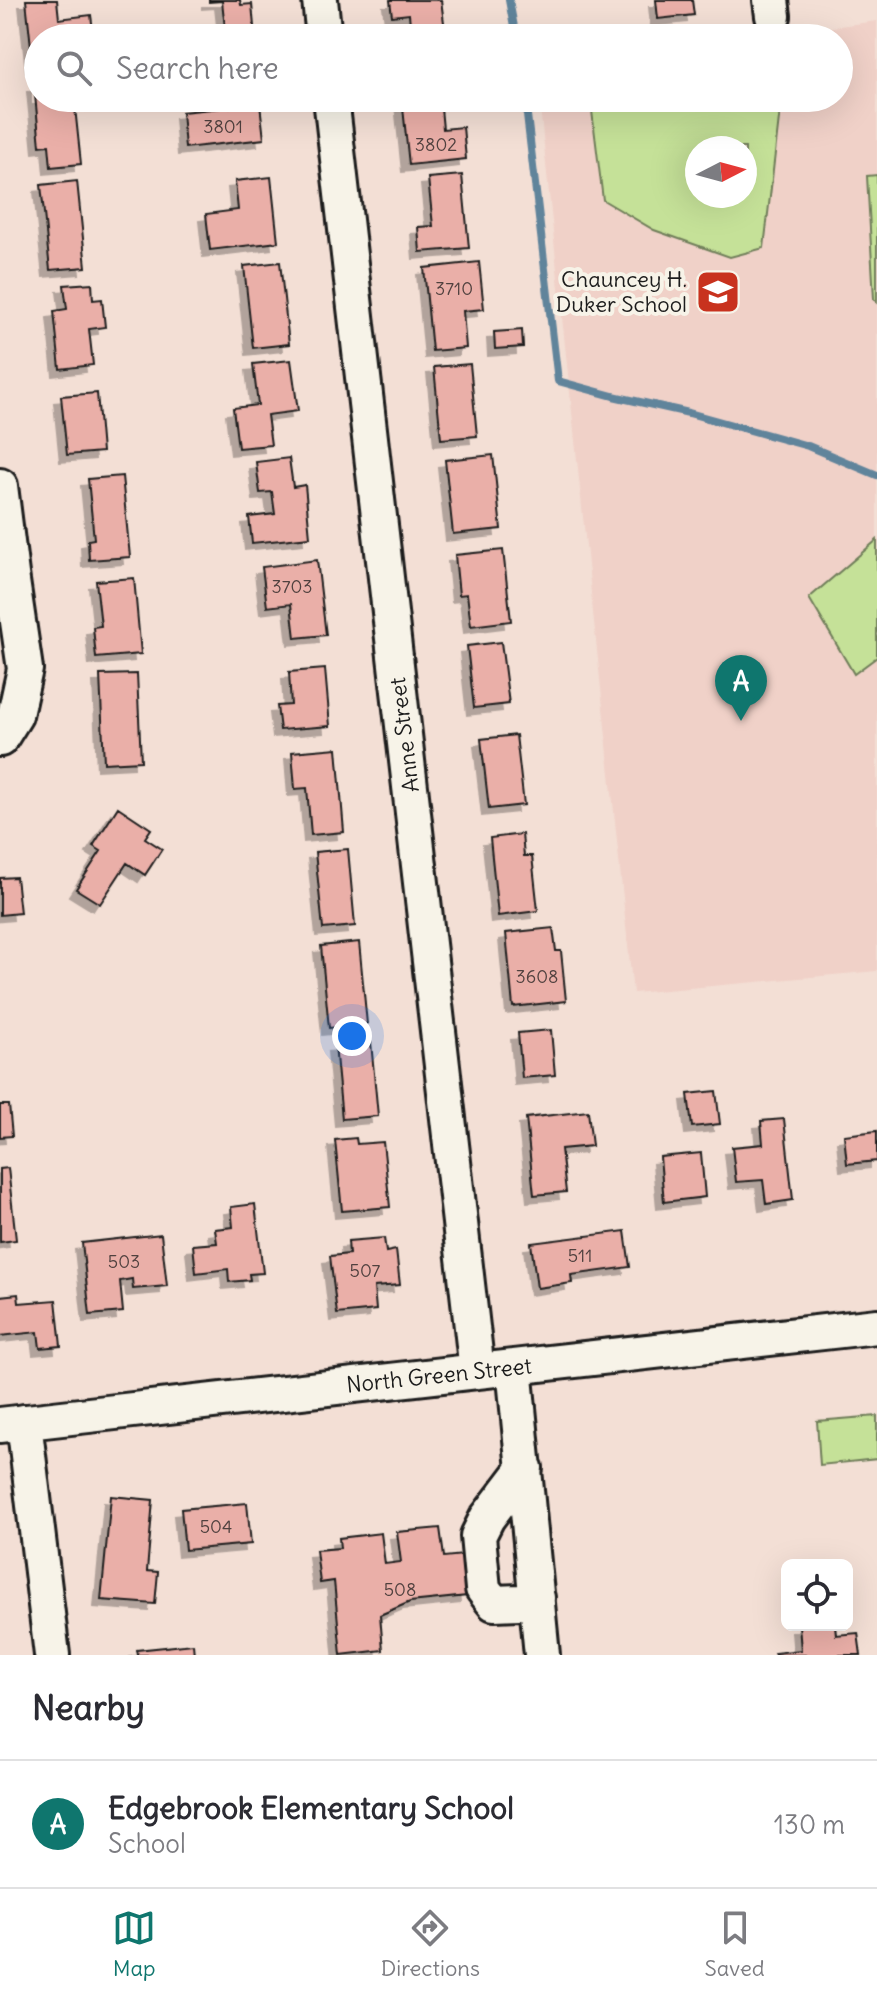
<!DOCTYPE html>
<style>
body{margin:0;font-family:Delius,sans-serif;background:#f7f7f7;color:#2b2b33}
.controls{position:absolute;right:24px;bottom:24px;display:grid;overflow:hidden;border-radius:12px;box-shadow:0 8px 32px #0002}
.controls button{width:72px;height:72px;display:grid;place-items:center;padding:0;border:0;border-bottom:2px solid #e1e1e2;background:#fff;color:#2b2b33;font:40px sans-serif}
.compass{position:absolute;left:685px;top:136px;width:72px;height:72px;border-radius:50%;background:#fff;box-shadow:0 8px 32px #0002;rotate:84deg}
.you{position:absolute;left:352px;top:1036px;width:28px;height:28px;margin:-20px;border:6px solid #fff;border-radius:50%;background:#1a73e8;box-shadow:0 0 0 12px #1a73e833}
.badge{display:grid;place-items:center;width:52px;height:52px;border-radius:50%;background:#0f766e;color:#fff;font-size:26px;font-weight:700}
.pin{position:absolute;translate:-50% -66px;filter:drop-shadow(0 2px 4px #0008)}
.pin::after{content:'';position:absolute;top:42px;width:28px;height:24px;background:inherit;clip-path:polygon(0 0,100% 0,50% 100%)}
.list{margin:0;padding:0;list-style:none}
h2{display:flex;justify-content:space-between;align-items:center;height:104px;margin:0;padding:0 32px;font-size:34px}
h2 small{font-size:26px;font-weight:400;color:#7c7c81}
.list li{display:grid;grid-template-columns:52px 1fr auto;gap:24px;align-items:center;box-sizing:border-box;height:128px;padding:0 32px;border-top:2px solid #e1e1e2}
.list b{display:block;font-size:30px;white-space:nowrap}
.list p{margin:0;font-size:26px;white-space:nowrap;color:#7c7c81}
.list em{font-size:26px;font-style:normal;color:#7c7c81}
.icon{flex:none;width:44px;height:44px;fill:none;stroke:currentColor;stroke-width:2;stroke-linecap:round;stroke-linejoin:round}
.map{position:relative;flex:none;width:877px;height:1655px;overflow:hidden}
.search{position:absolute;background:#fff;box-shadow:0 8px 32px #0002;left:24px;right:24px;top:24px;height:88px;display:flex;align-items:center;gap:20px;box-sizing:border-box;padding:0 28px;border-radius:44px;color:#7c7c81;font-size:30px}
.sheet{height:232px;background:#fff}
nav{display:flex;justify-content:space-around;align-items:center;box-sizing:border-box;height:112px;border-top:2px solid #e1e1e2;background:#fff;font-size:22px;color:#7c7c81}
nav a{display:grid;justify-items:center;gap:4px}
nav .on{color:#0f766e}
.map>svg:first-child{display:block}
.built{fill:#f0d1c8;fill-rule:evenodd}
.green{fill:#c5e198;stroke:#707e5a;stroke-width:2;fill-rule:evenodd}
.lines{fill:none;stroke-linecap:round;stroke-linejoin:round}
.stream{stroke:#61849b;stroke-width:8}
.building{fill:#eaafa8;stroke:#1c1c1c;stroke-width:2;filter:url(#shadow)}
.minor-casing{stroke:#1c1c1c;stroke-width:40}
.minor{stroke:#f7f3e8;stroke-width:34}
.labels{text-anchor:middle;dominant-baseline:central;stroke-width:8;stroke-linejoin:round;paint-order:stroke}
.number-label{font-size:18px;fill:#50413f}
.poi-label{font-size:22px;fill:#1c1c1c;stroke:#f7f3e8;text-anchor:end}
.street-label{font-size:22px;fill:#1c1c1c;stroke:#f7f3e8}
</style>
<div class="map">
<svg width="877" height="1655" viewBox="0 0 877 1655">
<defs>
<filter id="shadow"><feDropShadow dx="-7" dy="7" stdDeviation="0" flood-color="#0004"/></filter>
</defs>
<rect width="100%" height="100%" fill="#f3dfd5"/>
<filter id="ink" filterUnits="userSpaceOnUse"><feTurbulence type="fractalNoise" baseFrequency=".0125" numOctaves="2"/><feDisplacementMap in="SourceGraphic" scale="16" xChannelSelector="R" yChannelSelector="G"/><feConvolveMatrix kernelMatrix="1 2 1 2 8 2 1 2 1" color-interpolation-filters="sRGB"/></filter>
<g filter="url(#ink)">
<path class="built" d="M877 21V971L633 993 539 98H839V38H749ZM697 148H745V196H697Z"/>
<path class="green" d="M711 98H771L780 110 764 248 730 257 654 230 603 200 592 111ZM745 148V196H697V148Z
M877 175V303L874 299 867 176Z
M877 540V657L854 674 809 598Z
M877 1416V1459L820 1465 817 1421Z"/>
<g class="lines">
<path class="stream" d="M509 0 516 38
M525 98 558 381 613 396 689 413 808 446 877 475"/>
</g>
<path class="building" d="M26 0H57L59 19 91 15 94 38H38V65H33Z
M209 0H240L241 5 252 4 255 38H192V31L225 28 222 1 209 2Z
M390 0H441L446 38H395L411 35 409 14 392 16Z
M656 0H692L694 15 658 19Z
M34 85H38V98H74L81 164 51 167 49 145 40 146Z
M402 98H440L443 129 463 127 466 159 409 165Z
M260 104 264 139 185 148 182 112Z
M462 175 469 248 420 252 418 227 433 226 428 178Z
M271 177 278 242 210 250 206 214 238 210 235 181Z
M77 181 86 267 50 270 41 185Z
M280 262 289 344 253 348 244 266Z
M479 262 484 309 463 311 466 348 432 351 424 268Z
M92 283 93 300 102 299 105 327 89 329 93 365 60 369 54 311 67 309 64 285Z
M522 330 523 347 495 349 494 332Z
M291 360 298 411 267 415 271 445 238 448 233 408 258 405 253 364Z
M470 364 477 436 441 439 434 367Z
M97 393 102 452 67 455 61 396Z
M493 455 501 529 453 534 445 460Z
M289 458 293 487 305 485 310 537 252 543 249 517 275 514 272 492 260 493 256 462Z
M122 476 130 557 89 560 88 540 94 539 88 479Z
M503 550 511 621 471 626 467 594 459 595 455 555Z
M317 560 326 635 295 638 291 604 267 607 262 567Z
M134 578 141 654 96 658 93 627 101 626 96 581Z
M501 642 509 704 474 708 467 646Z
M325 669 330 726 280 730 277 706 291 705 289 672Z
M137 674 141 761 104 763 100 675Z
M516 735 524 805 489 809 481 739Z
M337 748 344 832 311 835 307 788 295 789 292 752Z
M118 807 151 829 145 838 162 849 145 875 127 863 100 904 76 889 101 851 93 846Z
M522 834 524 856H532L538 911 498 916 490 838Z
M348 849 355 926 323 929 315 852Z
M16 877 20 913 0 915V878Z
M553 928 556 951H561L566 1001 513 1007 506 933Z
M359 942 367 1024 329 1028 321 946Z
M551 1030 555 1075 522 1078 518 1033Z
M371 1042 378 1116 342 1119 335 1045Z
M716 1091 720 1124 692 1127 688 1094Z
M0 1105H9L12 1136 0 1137Z
M588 1111 592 1146 561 1149 566 1192 534 1195 526 1118Z
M784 1119 793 1200 766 1204 763 1180 736 1182 732 1147 763 1144 761 1121Z
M877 1131V1161L847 1164 844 1135Z
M356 1138 357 1144 383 1142 390 1207 342 1211 335 1140Z
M701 1153 705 1197 664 1202 660 1157Z
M8 1168 16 1240 0 1242V1169Z
M255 1204 263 1273 249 1274 250 1280 229 1282 228 1269 196 1273 193 1245 217 1243 215 1229 233 1227 231 1207Z
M625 1231 630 1267 571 1275 572 1283 537 1288 531 1243Z
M161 1234 167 1286 133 1289 132 1279 120 1281 123 1312 90 1315 82 1243Z
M384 1238 386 1252 396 1250 400 1285 374 1287 376 1310 337 1314 330 1256 349 1254 348 1241Z
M18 1294 19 1303 56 1300 61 1346 40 1348 38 1332 0 1336V1296Z
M111 1496 153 1500 147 1571 158 1572 155 1604 101 1600Z
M247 1503 251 1544 185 1550 181 1509Z
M440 1528 444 1557 463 1555 467 1596 410 1602 380 1615 383 1650 341 1655 334 1581 320 1583 316 1550 340 1548 339 1538 381 1533 385 1564 401 1562 397 1532Z
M799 1625H835L836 1635 858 1633 861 1655H775L774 1653 801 1650Z
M193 1644 194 1655H138L137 1650Z"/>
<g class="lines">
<g class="minor-casing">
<path id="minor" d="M320 0 324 38
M771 0 773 16
M331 98 477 1371
M0 486 11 574 25 669 15 715 0 739
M514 1367 542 1655
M24 1422 52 1655
M0 1425 877 1326
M525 1468 487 1518 478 1536 483 1589 494 1603 520 1602 537 1598"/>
</g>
<use href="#minor" class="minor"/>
</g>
</g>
<defs>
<g id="school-square" transform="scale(2.3)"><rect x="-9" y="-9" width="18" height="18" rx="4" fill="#c8321e" stroke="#f7f3e8"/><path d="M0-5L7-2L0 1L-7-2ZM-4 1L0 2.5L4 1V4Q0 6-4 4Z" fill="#fff"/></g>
</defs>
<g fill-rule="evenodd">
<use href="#school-square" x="718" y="292"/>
</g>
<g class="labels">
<g class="number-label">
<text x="223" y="126">3801</text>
<text x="436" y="144">3802</text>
<text x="454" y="288">3710</text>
<text x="292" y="586">3703</text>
<text x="537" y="976">3608</text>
<text x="580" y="1255">511</text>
<text x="124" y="1261">503</text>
<text x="365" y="1270">507</text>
<text x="216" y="1526">504</text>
<text x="400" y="1589">508</text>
</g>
<g class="poi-label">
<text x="687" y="279">Chauncey H.<tspan x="687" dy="25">Duker School</tspan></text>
</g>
<g class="street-label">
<text transform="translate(404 735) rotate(-97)">Anne Street</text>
<text transform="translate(439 1375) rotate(-6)">North Green Street</text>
</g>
</g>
</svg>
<div class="controls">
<button><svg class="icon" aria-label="locate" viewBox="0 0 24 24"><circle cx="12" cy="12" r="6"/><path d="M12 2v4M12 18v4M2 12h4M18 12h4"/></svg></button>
</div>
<svg class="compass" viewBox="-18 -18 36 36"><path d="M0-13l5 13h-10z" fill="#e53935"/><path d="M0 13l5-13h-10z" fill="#7c7c81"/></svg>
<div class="you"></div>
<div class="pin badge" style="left:741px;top:721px">A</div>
<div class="search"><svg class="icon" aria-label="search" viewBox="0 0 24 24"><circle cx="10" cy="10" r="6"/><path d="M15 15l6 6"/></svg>Search here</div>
</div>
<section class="sheet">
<h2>Nearby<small></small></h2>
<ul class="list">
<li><span class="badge">A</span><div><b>Edgebrook Elementary School</b><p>School</p></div><em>130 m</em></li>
</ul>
</section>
<nav>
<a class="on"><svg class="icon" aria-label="map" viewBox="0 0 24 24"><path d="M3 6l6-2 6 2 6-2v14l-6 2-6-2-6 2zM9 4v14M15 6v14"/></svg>Map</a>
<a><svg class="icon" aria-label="directions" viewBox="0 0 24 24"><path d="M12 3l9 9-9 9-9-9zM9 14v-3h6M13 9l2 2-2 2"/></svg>Directions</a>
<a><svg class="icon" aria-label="saved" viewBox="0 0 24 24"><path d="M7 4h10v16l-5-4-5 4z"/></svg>Saved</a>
</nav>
